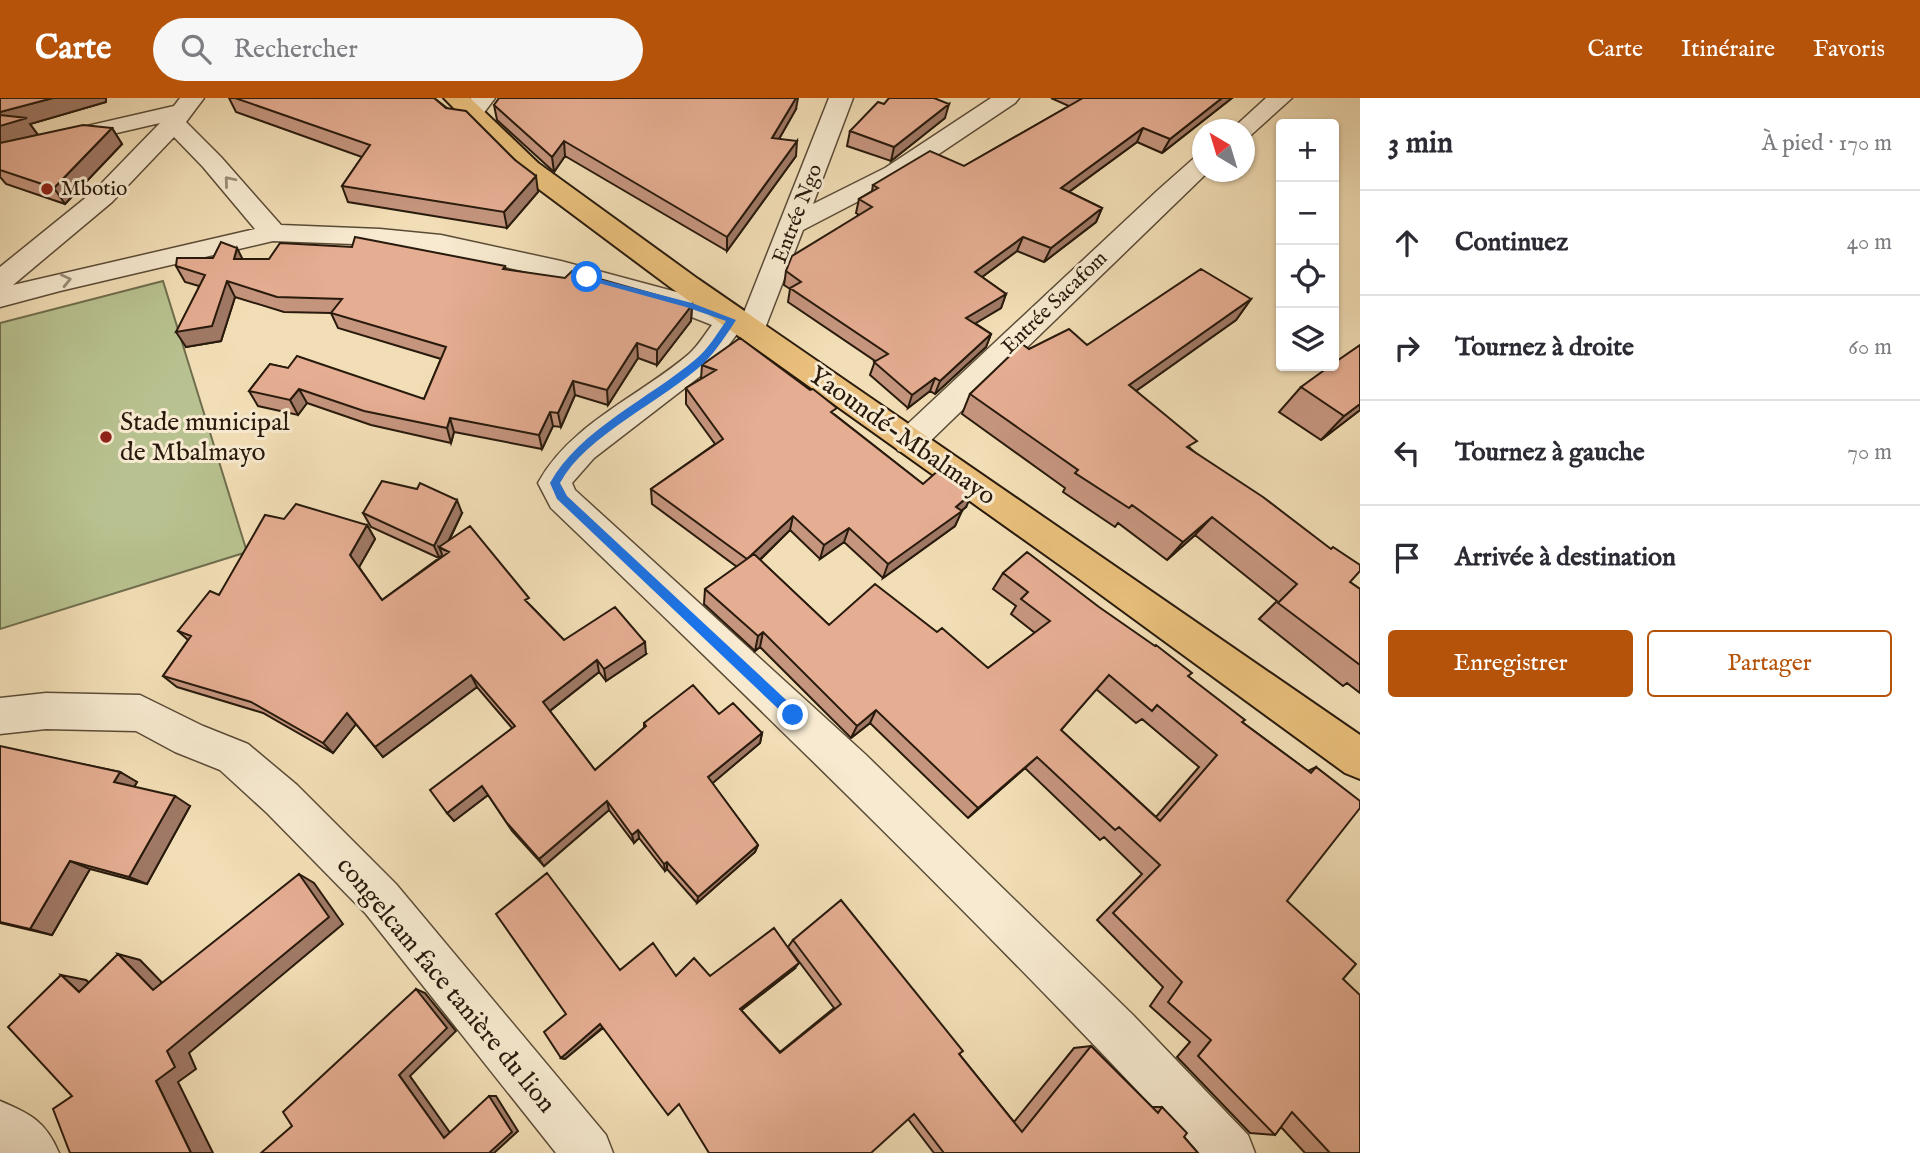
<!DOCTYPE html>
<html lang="fr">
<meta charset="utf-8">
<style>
body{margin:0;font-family:"IM FELL English",serif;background:#f7f7f7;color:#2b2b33}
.controls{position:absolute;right:21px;top:21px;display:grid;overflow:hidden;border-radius:7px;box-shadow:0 2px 5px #0004}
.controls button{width:63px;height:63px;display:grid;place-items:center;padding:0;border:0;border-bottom:2px solid #e1e1e2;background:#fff;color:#2b2b33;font:35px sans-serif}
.compass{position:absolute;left:1192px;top:21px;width:63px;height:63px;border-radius:50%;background:#fff;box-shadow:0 2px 5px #0004;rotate:322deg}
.stop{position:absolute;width:21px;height:21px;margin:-16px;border:5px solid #1a73e8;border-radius:50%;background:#fff}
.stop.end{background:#1a73e8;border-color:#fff;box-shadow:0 2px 7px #0008}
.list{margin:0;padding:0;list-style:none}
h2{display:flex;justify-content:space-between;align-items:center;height:91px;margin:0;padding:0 28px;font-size:30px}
h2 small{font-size:23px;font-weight:400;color:#7c7c81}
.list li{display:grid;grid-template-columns:46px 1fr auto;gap:21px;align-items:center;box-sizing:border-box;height:105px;padding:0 28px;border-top:2px solid #e1e1e2}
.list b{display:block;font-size:26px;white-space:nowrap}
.list em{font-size:23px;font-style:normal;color:#7c7c81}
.actions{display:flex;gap:14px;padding:21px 28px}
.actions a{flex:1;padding:16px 0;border:2px solid #b45309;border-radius:7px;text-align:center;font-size:24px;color:#b45309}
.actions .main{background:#b45309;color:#fff}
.icon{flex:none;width:38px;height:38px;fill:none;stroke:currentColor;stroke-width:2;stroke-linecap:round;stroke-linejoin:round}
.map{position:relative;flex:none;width:1360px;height:1055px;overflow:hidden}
header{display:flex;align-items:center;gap:42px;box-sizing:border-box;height:98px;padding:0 35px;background:#b45309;color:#fff}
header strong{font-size:33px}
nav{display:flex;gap:38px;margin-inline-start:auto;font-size:24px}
.search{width:490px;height:63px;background:#f7f7f7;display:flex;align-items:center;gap:18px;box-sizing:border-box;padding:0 24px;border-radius:38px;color:#7c7c81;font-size:26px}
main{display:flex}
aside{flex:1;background:#fff}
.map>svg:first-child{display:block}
.green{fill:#b8c290;stroke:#706e4e;stroke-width:2}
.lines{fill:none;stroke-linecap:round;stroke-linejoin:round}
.minor-casing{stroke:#5a4b36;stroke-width:3}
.highway-casing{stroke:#281a0c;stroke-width:4}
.minor{fill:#f7ead0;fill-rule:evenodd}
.highway{fill:#e9bf7b;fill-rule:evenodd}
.wall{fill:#c5957e;stroke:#281a0c;stroke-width:2;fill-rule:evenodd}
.shaded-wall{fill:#a07966;stroke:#281a0c;stroke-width:2}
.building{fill:#e5ad92;stroke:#281a0c;stroke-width:2;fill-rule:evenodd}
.oneway{stroke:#9a8c78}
.route{fill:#1a73e8}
.poi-dot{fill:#8f2418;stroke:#f7ead0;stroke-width:2.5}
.labels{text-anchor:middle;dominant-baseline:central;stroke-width:6;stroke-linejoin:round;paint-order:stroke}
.far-poi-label{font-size:21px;fill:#281a0c;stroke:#f7ead0;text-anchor:start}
.far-street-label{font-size:21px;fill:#281a0c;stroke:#f7ead0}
.poi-label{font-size:26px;fill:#281a0c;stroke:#f7ead0;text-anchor:start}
.street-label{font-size:26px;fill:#281a0c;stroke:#f7ead0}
</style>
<header>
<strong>Carte</strong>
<div class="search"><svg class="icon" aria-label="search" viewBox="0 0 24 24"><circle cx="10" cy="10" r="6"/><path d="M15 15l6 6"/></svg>Rechercher</div>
<nav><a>Carte</a><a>Itinéraire</a><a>Favoris</a></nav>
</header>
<main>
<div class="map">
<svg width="1360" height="1055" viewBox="0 0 1360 1055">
<rect width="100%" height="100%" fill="#f2deb6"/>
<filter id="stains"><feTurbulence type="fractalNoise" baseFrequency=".00286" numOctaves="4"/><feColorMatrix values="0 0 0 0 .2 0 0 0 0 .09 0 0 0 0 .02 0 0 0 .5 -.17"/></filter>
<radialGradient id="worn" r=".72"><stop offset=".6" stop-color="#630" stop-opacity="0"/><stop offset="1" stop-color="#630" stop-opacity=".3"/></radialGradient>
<path class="green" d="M163 183 247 454 0 531V225Z"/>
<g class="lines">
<g class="minor-casing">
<path id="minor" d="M180 0H204L186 24 221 59 281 127 380 131 441 137 561 163 699 200 743 217 829 0H853L813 106 885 70 991 0H1019L1015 5 903 80 803 132 762 238 752 241 737 236 712 269 594 360 572 385 575 392 865 656 1133 917 1248 1037 1255 1055H1196C989 832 771 621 551 410L538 385C570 326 640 298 689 256 698 248 705 236 712 227L679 214 560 181 441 155 380 147 273 143 60 193 0 209V169L94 93 160 25 0 62V48L174 8ZM174 39 203 69 255 131 13 187 112 104Z
M471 0H495L480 20H464L460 15Z
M1266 0H1292L1251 37 1244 39V32H1231Z
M1202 59V74H1208L920 353 909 356 898 353 893 344 898 335 1158 92 1193 61Z
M46 595 140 597 203 628 248 646 297 687 396 786 606 1037 613 1055H556L366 816 267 715 220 672 175 654 136 633 46 631 0 636V600Z
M0 1003C31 1016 46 1024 59 1055H0Z"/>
</g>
<g class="highway-casing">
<path id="highway" d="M444 0H470L538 65 698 181 1360 637V681L1345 675 1078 480 678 195 520 77Z"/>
</g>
<use href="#minor" class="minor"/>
<use href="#highway" class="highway"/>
</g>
<path class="wall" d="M0 0H106V4L30 26 38 37 112 30 122 46 65 106 6 86 0 79Z
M229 0H434L515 62 538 94 507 130 348 104 342 88 362 59 236 14Z
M1051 0H1232L1162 55 1137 44 1069 94 1102 110 1096 124 1044 164 1017 153 982 179 1006 196 1001 210 975 225 991 236 986 249 935 296 930 293 908 310 870 277 875 263 788 204 790 191 784 187 786 173 859 117 856 115 859 101 872 93 873 87 964 68 1069 8Z
M936 1 945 20 891 63 847 48 850 33 884 6Z
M494 7 796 11 779 41 796 58 727 153 565 58 554 74 497 22Z
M243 161 505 168 506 172 692 207 691 223 657 267 638 260 608 307 575 297 561 329 553 328 542 351 454 334 451 345 371 327 307 305 298 317 258 308 249 293 270 266 424 301 441 261 338 230 331 215 284 214 235 199 221 243 186 249 199 188 185 184 176 168Z
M1251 201 1236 222 1136 293 1191 351 1350 484 1360 491V595L1347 585 1343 588 1259 521 1277 503 1195 437 1167 462 1118 425 1115 429 1063 394 1065 390 962 316 970 296 1029 251 1087 247Z
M702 267 835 317 923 386 966 409 961 413 955 428 883 480 844 444 820 461 790 432 760 462 829 527 937 534 988 570 1035 535 1011 516 1016 508 993 491 1003 475 1188 578 1242 624 1308 673 1316 669 1287 803 1343 881 1360 1055H1305L1281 1029 1275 1037 1250 1035 1177 959 1190 944 1150 908 1163 889 1097 822 1142 776 1104 739 1100 742 1025 670 968 720 870 625 851 640 760 549 755 553 704 506 705 491 737 469 652 406 651 391 715 346 686 306V290L701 281ZM1096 591 1136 625 1142 621 1199 669 1156 719 1061 632Z
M1301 289 1360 312 1321 342 1279 314Z
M363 415H462L449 443 531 508 564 542 646 556 606 583 599 574 550 613 595 672 644 630V625L719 616 762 635 760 645 712 685 758 747 755 754 697 805 667 771 665 773 639 740 634 745 609 712 544 768 512 733 488 697 454 723 447 715 512 630 477 589 383 659 356 626 333 655 263 615 177 589 163 578 188 542 178 533 219 497 284 421 367 427 375 441 359 469 382 502 439 460 371 429Z
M0 649 120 674 137 684 134 689 190 708 147 786 90 771 52 837 0 825Z
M793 842 959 956 1014 1024 1074 950 1091 948 1152 1009H1162L1184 1039 1198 1055H934L908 1021 679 1006 603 930 565 961 561 960 620 872 676 878H710L794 871 741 912 780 954 834 910 788 849Z"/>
<path class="shaded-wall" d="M53 0H106V4L30 26 38 37 0 47V14Z
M796 0H798L796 11 771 55 772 40Z
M1222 0H1232L1162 55 1170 41Z
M949 6 945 20 891 63 894 49Z
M112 30 122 46 65 106 54 90Z
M1143 30 1137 44 1055 104 1061 90Z
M564 43 565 58 554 74 552 59Z
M797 43 796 58 727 153V139Z
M536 78 538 94 507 130 504 114Z
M1102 110 1096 124 1044 164 1051 150Z
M1023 139 1017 153 970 188 975 174Z
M237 150 245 166 234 161Z
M227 183 235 199 221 243 186 249 176 234Z
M1006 196 1001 210 961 234 966 220Z
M1251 201 1236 222 1116 307 1129 287Z
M692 207 691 223 657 267V252Z
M991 236 986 249 935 296 940 283Z
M637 245 638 260 608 307 607 292Z
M935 280 930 293 908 310 912 297Z
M573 283 575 297 561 329 558 315Z
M299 291 307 305 298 317 290 302Z
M1360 306V312L1321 342 1344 318Z
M550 314 553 328 542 351 539 337Z
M450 320 454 334 451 345 447 330Z
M973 394 966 409 956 417 962 413 955 428 883 480 888 466Z
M457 402 462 415 444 452 439 449 442 456 440 461 434 448Z
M793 418 790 432 746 475 747 461Z
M1212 419 1195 437 1167 462 1183 444Z
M367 427 375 441 358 471 350 457Z
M849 430 844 444 820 461 824 447Z
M763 534 760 549 755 553 758 538Z
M645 544 646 556 606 583 604 571Z
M597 562 599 574 547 615 543 604Z
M471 577 477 589 383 659 375 649Z
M876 612 870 625 851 640 857 628Z
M347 615 356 626 333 655 323 645Z
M762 635 760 645 708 689V679Z
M1037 659 1025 670 968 720 978 710Z
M120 674 137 684 131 694 114 684Z
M482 688 488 697 454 723 447 715Z
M175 698 190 708 147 786 129 779Z
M607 703 609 712 544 768 539 761Z
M638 732 639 740 634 745 632 737Z
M758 747 755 754 697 805 698 799Z
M70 763 90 771 52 837 30 831Z
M667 764V771L665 773 664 766Z
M299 776 314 785 343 826 189 955 196 971 178 984 213 1055H191L156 983 167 953Z
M118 856 140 862 174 897 153 892Z
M799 865 794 871 738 915 740 911Z
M61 877 86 882 104 898 79 894Z
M416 891 425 895 456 933 410 978 453 1039 444 1040 399 977Z
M600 926 603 929 565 961 561 960Z
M489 998H496L518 1033 494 1055H489Z"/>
<path class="building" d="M0 0H53L0 14Z
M235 0H434L446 10 466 13 515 62 536 78 504 114 342 88 370 47Z
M499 0H796L772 40 797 43 727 139 564 43 552 59 494 7Z
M889 0H934L949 6 894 49 850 33 878 4 884 6Z
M1083 0H1222L1170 41 1143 30 1061 90 1102 110 1051 150 1023 139 975 174 1006 196 966 220 991 236 940 283 935 280 912 297 874 264 888 256 790 190 801 184 786 173 792 158 872 109 859 101 878 90 873 87 930 53 964 68Z
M0 17 27 20 0 28Z
M83 27 112 30 54 90 0 72V45Z
M355 139 505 168 503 171 565 180 572 173 692 207 657 252 637 245 607 292 573 283 558 315 550 314 539 337 450 320 447 330 364 313 299 291 290 302 249 293 270 266 288 270 297 258 424 301 446 249 331 215 342 201 277 199 227 183 212 228 176 234 205 177 176 168 177 160H213L221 144 237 150 234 161H269L280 145 352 149Z
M1201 171 1251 201 1129 287 1197 343 1187 349 1263 399 1331 451 1333 449 1360 467V473L1350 484 1360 491V567L1278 505 1297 486 1212 419 1183 444 1132 407 1129 410 1075 375 1078 372 970 296 1022 246 1029 251 1069 231 1087 247Z
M740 240 810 292 813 291 837 310 831 314 923 386 940 371 973 394 956 409 962 413 888 466 849 430 824 447 793 418 747 461 651 391 723 341 686 290 716 272 702 267Z
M1360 247V306L1344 318 1301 289 1330 268H1334V265Z
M382 383 417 391 420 385 457 402 434 448 363 415Z
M296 406 367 427 350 457 382 502 449 454 439 449 470 428 529 500 525 502 564 542 615 509 645 544 604 571 597 562 543 604 595 672 646 628 644 625 693 587 719 616 733 605 762 635 708 679 758 747 698 799 667 764 664 766 638 732 632 737 607 703 539 761 507 725 482 688 447 715 430 692 515 628 471 577 375 649 347 615 323 645 251 604 163 578 191 538 178 533 210 493 219 497 265 417 284 421Z
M1027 454 1099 509 1155 548 1156 547 1192 575 1188 578 1245 622 1242 624 1311 675 1316 669 1360 703V710L1287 803 1356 866 1343 881 1360 897V1055H1330L1292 1014 1275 1037 1198 958 1211 942 1168 904 1182 884 1113 815 1160 767 1119 729 1115 732 1037 659 978 710 876 612 857 628 763 534 758 538 705 491 754 456 829 527 875 486 937 534 942 530 988 570 1050 523 1021 501 1028 494 1003 475ZM1109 577 1152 613 1157 607 1217 657 1160 723 1061 632Z
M0 648 120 674 114 684 175 698 129 779 70 763 30 831 0 824Z
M547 775 620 872 653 845 676 878 694 860 710 878 774 830 799 865 740 911 780 955 841 906 793 842 841 802 963 953 959 956 1022 1034 1091 948 1158 1015 1162 1009 1187 1035 1184 1039 1198 1055H944L914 1016 871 1055H709L679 1006 668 1017 600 926 561 960 544 934 566 916 496 816Z
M299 776 329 819 167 953 175 969 156 983 191 1055H70L53 1011 72 998 8 929 61 877 79 894 118 856 153 892Z
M416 891 447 930 399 977 444 1040 489 998 512 1034 489 1055H261L292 1028 283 1014Z"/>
<defs><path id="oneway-chevron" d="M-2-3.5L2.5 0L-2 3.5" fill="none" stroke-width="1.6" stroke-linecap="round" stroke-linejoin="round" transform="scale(1.75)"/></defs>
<g class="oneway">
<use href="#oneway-chevron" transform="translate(229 83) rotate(-130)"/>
<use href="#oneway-chevron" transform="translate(66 182) rotate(-13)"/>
</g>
<path class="route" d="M584 177 692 205 736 222C727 236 716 253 704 265 663 303 586 337 560 385L567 398 798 613V621H789L557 401 550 385C579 332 650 300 696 261 708 251 717 236 726 223L686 209 584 181Z"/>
<g class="poi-dot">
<circle cx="47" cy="91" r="7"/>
<circle cx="106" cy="339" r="7"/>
</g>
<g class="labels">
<g class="far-poi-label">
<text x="61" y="91">Mbotio</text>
</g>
<g class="far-street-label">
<text transform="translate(798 116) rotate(-69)">Entrée Ngo</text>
<text transform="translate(1055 205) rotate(-44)">Entrée Sacafom</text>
</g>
<g class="poi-label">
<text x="120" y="324">Stade municipal<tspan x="120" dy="30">de Mbalmayo</tspan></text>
</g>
<g class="street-label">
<text transform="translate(902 338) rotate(35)">Yaoundé-Mbalmayo</text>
<text transform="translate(446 887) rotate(50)">congelcam face tanière du lion</text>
</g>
</g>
<rect width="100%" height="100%" filter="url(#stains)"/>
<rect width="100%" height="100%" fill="url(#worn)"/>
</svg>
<div class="controls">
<button>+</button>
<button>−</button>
<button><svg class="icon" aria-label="locate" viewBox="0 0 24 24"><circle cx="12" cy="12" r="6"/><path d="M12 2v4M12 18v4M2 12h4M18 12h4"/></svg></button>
<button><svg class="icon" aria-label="layers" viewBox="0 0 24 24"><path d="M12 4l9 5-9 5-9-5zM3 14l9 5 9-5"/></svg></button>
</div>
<svg class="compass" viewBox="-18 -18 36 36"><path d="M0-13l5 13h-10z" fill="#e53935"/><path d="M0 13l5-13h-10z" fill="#7c7c81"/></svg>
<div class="stop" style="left:587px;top:179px"></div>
<div class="stop end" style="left:793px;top:617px"></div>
</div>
<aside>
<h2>3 min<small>À pied · 170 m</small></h2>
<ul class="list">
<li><svg class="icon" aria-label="ahead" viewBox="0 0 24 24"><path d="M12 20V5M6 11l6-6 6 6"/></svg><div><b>Continuez</b></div><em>40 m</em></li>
<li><svg class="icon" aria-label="right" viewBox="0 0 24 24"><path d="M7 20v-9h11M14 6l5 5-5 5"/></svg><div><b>Tournez à droite</b></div><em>60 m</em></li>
<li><svg class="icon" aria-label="left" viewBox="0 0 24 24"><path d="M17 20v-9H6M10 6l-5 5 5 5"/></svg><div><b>Tournez à gauche</b></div><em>70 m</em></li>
<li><svg class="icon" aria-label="arrive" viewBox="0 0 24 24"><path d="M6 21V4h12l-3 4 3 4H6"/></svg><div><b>Arrivée à destination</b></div></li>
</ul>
<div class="actions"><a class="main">Enregistrer</a><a>Partager</a></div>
</aside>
</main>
